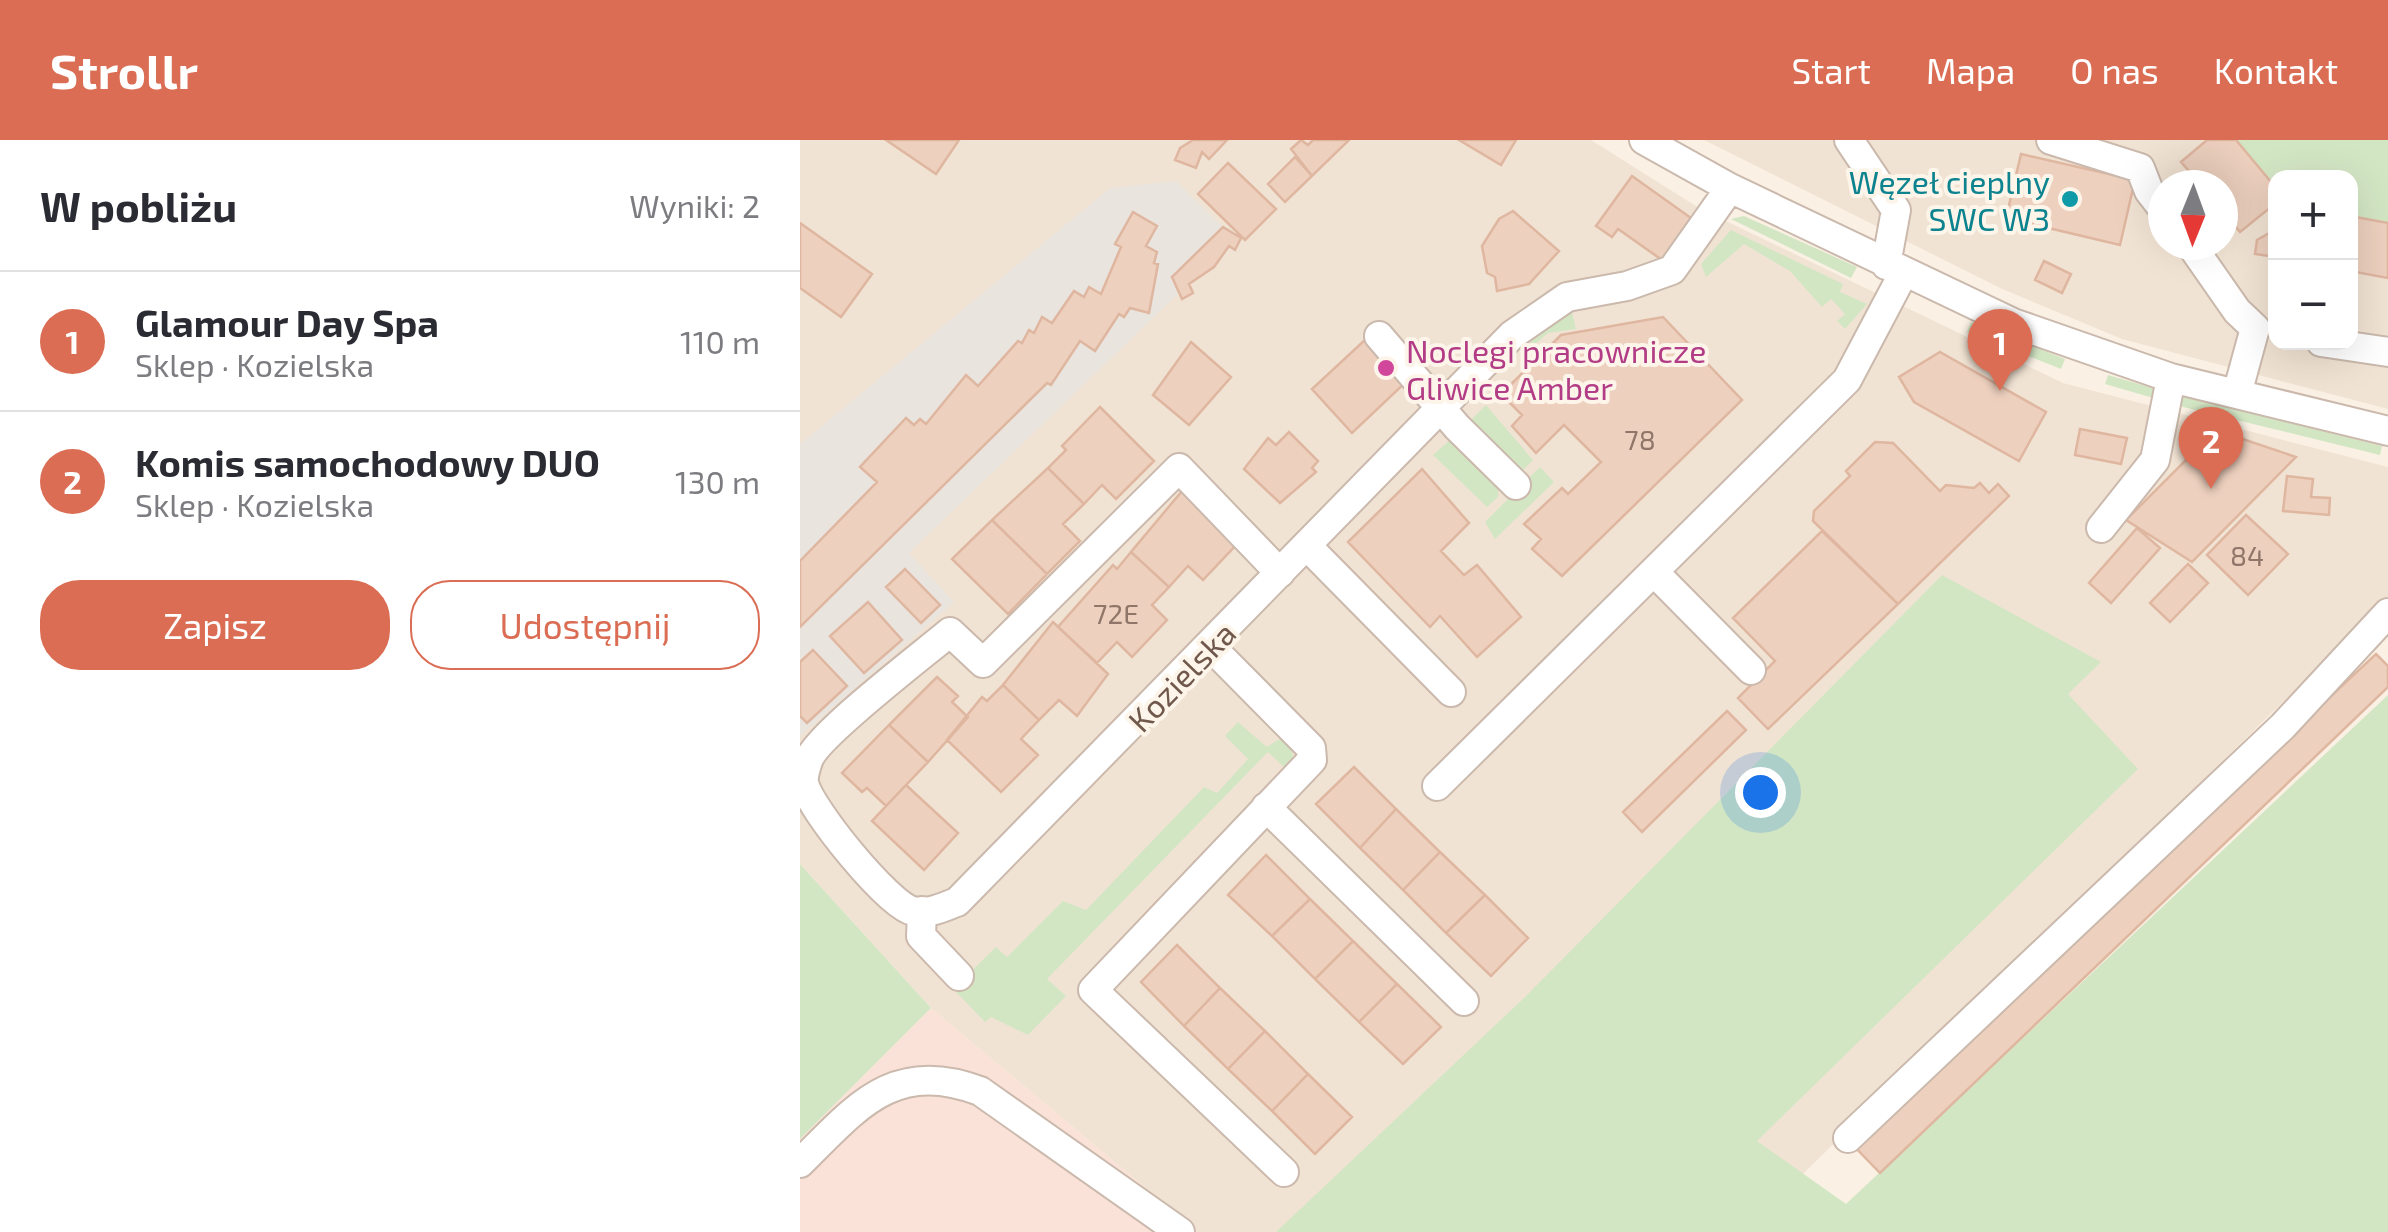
<!DOCTYPE html>
<html lang="pl">
<meta charset="utf-8">
<style>
body{margin:0;font-family:"Exo 2",sans-serif;background:#f7f7f7;color:#2b2b33}
.controls{position:absolute;right:30px;top:30px;display:grid;overflow:hidden;border-radius:20px;box-shadow:0 10px 40px #0002}
.controls button{width:90px;height:90px;display:grid;place-items:center;padding:0;border:0;border-bottom:2px solid #e1e1e2;background:#fff;color:#2b2b33;font:50px sans-serif}
.compass{position:absolute;left:1348px;top:30px;width:90px;height:90px;border-radius:50%;background:#fff;box-shadow:0 10px 40px #0002;rotate:181deg}
.you{position:absolute;left:960px;top:652px;width:35px;height:35px;margin:-25px;border:8px solid #fff;border-radius:50%;background:#1a73e8;box-shadow:0 0 0 15px #1a73e833}
.badge{display:grid;place-items:center;width:65px;height:65px;border-radius:50%;background:#da6d53;color:#fff;font-size:32px;font-weight:700}
.pin{position:absolute;translate:-50% -82px;filter:drop-shadow(0 2px 5px #0008)}
.pin::after{content:'';position:absolute;top:52px;width:35px;height:30px;background:inherit;clip-path:polygon(0 0,100% 0,50% 100%)}
.list{margin:0;padding:0;list-style:none}
h2{display:flex;justify-content:space-between;align-items:center;height:130px;margin:0;padding:0 40px;font-size:42px}
h2 small{font-size:32px;font-weight:400;color:#7c7c81}
.list li{display:grid;grid-template-columns:65px 1fr auto;gap:30px;align-items:center;box-sizing:border-box;height:140px;padding:0 40px;border-top:2px solid #e1e1e2}
.list b{display:block;font-size:38px;white-space:nowrap}
.list p{margin:0;font-size:32px;white-space:nowrap;color:#7c7c81}
.list em{font-size:32px;font-style:normal;color:#7c7c81}
.actions{display:flex;gap:20px;padding:30px 40px}
.actions a{flex:1;padding:22px 0;border:2px solid #da6d53;border-radius:40px;text-align:center;font-size:35px;color:#da6d53}
.actions .main{background:#da6d53;color:#fff}
.map{position:relative;flex:none;width:1588px;height:1092px;overflow:hidden}
header{display:flex;align-items:center;gap:60px;box-sizing:border-box;height:140px;padding:0 50px;background:#da6d53;color:#fff}
header strong{font-size:48px}
nav{display:flex;gap:55px;margin-inline-start:auto;font-size:35px}
main{display:flex}
aside{flex:1;background:#fff}
.map>svg:first-child{display:block}
.residential{fill:#f1e3d3;fill-rule:evenodd}
.commercial{fill:#fae2d9}
.industrial{fill:#eae4de}
.green{fill:#d3e6c4}
.building{fill:#edd0be;stroke:#dfb6a0;stroke-width:2.5}
.lines{fill:none;stroke-linecap:round;stroke-linejoin:round}
.minor-casing{stroke:#cab9ac;stroke-width:32}
.minor{stroke:#fff;stroke-width:28}
.culture-dot{fill:#0f9aa8;stroke:#fdf5ea;stroke-width:4}
.hotel-dot{fill:#d1479c;stroke:#fdf5ea;stroke-width:4}
.labels{text-anchor:middle;dominant-baseline:central;stroke-width:8;stroke-linejoin:round;paint-order:stroke}
.number-label{font-size:28px;fill:#8f7668}
.culture-label{font-size:32px;fill:#0d838f;stroke:#fdf5ea;text-anchor:end}
.hotel-label{font-size:32px;fill:#b23c85;stroke:#fdf5ea;text-anchor:start}
.street-label{font-size:32px;fill:#70584c;stroke:#fdf5ea}
</style>
<header>
<strong>Strollr</strong>
<nav><a>Start</a><a>Mapa</a><a>O nas</a><a>Kontakt</a></nav>
</header>
<main>
<aside>
<h2>W pobliżu<small>Wyniki: 2</small></h2>
<ul class="list">
<li><span class="badge">1</span><div><b>Glamour Day Spa</b><p>Sklep · Kozielska</p></div><em>110 m</em></li>
<li><span class="badge">2</span><div><b>Komis samochodowy DUO</b><p>Sklep · Kozielska</p></div><em>130 m</em></li>
</ul>
<div class="actions"><a class="main">Zapisz</a><a>Udostępnij</a></div>
</aside>
<div class="map">
<svg width="1588" height="1092" viewBox="0 0 1588 1092">
<rect width="100%" height="100%" fill="#faf1e4"/>
<path class="residential" d="M0 0H791L899 68 1263 243 1588 327V492L1569 477 944 1092H398L131 868 0 724Z
M904 0H1588V269L1322 199 1200 148ZM1476 38H1550V202H1476ZM1363 45H1423V105H1363Z"/>
<path class="commercial" d="M131 868 398 1092H0V999Z"/>
<path class="industrial" d="M376 41 435 99 109 413 154 462 0 596V304L310 48Z"/>
<path class="green" d="M1436 0H1588V83L1551 76 1550 38H1476L1475 48Z
M944 76 1057 127 1051 138 931 79Z
M931 90 1043 144 1040 152 1067 164 1045 189 1037 181 1045 174 1031 159 1022 167 990 131 944 104 906 137 901 124Z
M772 172 776 189 748 193 733 206 729 196 743 184Z
M1171 182 1265 219 1261 229 1167 192Z
M1308 235 1363 251 1360 260 1305 244Z
M1382 256 1582 306 1580 315 1379 266Z
M686 265 733 320 719 334 669 282Z
M651 299 699 344 698 357 687 367 633 315Z
M740 327 754 342 695 399 685 382Z
M1142 435 1301 522 1268 554 1338 629 957 1001 1046 1064 1588 555V1092H476L725 857Z
M438 582 467 607 481 598 490 604 494 621 486 629 468 612 247 839 266 856 228 895 191 877 185 882 153 849 196 807 207 817 263 761 286 770 404 647 417 653 448 619 425 596Z
M0 724 131 868 0 999Z"/>
<path class="building" d="M86 0H159L136 34Z
M393 0H427L409 19 402 12 396 28 375 20 380 8Z
M501 0 508 5 513 0H549L512 36 491 9Z
M659 0H716L701 25Z
M1407 0H1436L1476 48V63L1440 92 1423 72V45H1401L1381 22Z
M1221 14 1335 40 1320 105 1206 78Z
M495 17 512 36 485 62 468 44Z
M428 23 476 69 445 100 398 54Z
M832 36 891 78 862 120 818 89 812 97 796 86Z
M713 71 759 111 729 144 697 151 695 137 687 133 682 106 699 79Z
M333 72 357 86 346 106 357 112 354 123 358 124 349 173 330 168 324 177 319 174 295 211 280 201 251 245 247 243 0 487V421L77 342 60 327 106 278 114 285 120 279 126 284 166 235 178 246 218 201 222 203 229 190 234 193 242 177 252 183 274 151 284 157 289 147 301 154 321 107 315 104Z
M1550 76 1588 83V138L1550 131Z
M0 83 72 134 41 177 0 148Z
M423 87 441 98 435 110 429 106 414 127 389 144 393 153 382 159 372 137Z
M1471 92 1476 93V117L1455 114 1457 100Z
M1244 121 1271 134 1262 153 1235 140Z
M863 177 942 260 762 436 732 409 741 399 724 384 762 348 768 354 801 322 764 285 736 313 712 286 722 275 701 254 761 195Z
M567 198 607 241 552 293 512 249Z
M391 202 431 237 389 285 353 255Z
M1140 212 1246 272 1219 321 1114 262 1099 237Z
M300 267 354 321 316 359 302 345 284 364 248 328 266 310 262 306Z
M1280 289 1327 298 1321 324 1275 315Z
M1416 290 1496 317 1392 422 1326 380Z
M489 292 518 321 512 328 516 332 480 363 444 329 468 298 476 305Z
M1075 302 1093 303 1140 351 1146 345 1174 348 1180 343 1189 353 1198 344 1209 356 1098 464 1013 381 1014 371 1050 336 1046 331Z
M248 328 284 364 263 384 280 401 247 434 192 380Z
M622 329 669 383 641 411 664 435 677 425 721 477 677 517 640 476 630 487 548 402Z
M1487 336 1513 339 1511 357 1530 358 1529 375 1483 371Z
M382 351 438 403 403 440 388 426 369 447 331 412Z
M1446 375 1488 414 1448 455 1407 415Z
M192 380 247 434 208 474 152 419Z
M1337 388 1360 408 1311 463 1289 443Z
M1022 391 1098 464 968 589 938 558 975 521 933 478Z
M331 412 369 447 352 465 367 480 332 517 317 502 297 523 258 487 313 425 317 429Z
M1388 424 1408 443 1370 482 1350 463Z
M105 429 140 465 121 483 86 447Z
M68 462 102 500 64 533 30 496Z
M253 482 308 534 277 576 259 560 239 580 203 545Z
M13 510 47 546 7 583 0 576V522Z
M1576 514 1588 526V547L1080 1033 1052 1004Z
M137 537 158 556 152 562 168 577 128 622 89 585Z
M203 545 239 580 221 599 238 615 201 652 147 600 182 557 187 561Z
M927 571 946 590 842 692 823 672Z
M89 585 128 622 86 666 67 648 62 652 42 633Z
M554 627 596 669 560 708 516 664Z
M106 645 158 693 124 730 72 681Z
M596 669 640 712 603 750 560 708Z
M640 712 685 755 646 793 603 750Z
M466 715 510 759 472 796 428 755Z
M685 755 728 798 691 836 646 793Z
M510 759 553 801 515 839 472 796Z
M553 801 597 844 559 882 515 839Z
M377 805 420 848 384 886 341 842Z
M597 844 641 887 603 924 559 882Z
M420 848 465 891 428 929 384 886Z
M465 891 508 934 472 971 428 929Z
M508 934 552 977 515 1014 472 971Z"/>
<g class="lines">
<g class="minor-casing">
<path id="minor" d="M844 0 930 48 1213 183 1371 238 1588 291
M1049 0 1096 70 1086 125
M1251 0 1340 28 1349 51 1363 69
M1391 105 1437 171 1455 188 1437 254
M579 196 657 287 716 345
M1521 202 1588 212
M1301 388 1355 320 1371 238
M507 406 651 552
M854 432 951 530
M480 433 379 328 183 523 150 492C124 514 16 596 8 621 6 627 3 637 4 643 10 669 88 765 113 771 128 775 143 767 157 762L712 195 767 157 827 146 872 130 930 48
M411 507 511 608 512 620 293 850 484 1032
M637 646 1047 240 1103 134
M466 667 664 861
M122 771 121 796 159 836
M1048 998 1483 586 1588 473
M0 1023C56 968 93 918 180 951L380 1092"/>
</g>
<use href="#minor" class="minor"/>
</g>
<circle class="culture-dot" cx="1270" cy="59" r="10"/>
<circle class="hotel-dot" cx="586" cy="228" r="10"/>
<g class="labels">
<g class="number-label">
<text x="840" y="299">78</text>
<text x="1447" y="415">84</text>
<text x="316" y="473">72E</text>
</g>
<g class="culture-label">
<text x="1250" y="41">Węzeł cieplny<tspan x="1250" dy="37">SWC W3</tspan></text>
</g>
<g class="hotel-label">
<text x="606" y="210">Noclegi pracownicze<tspan x="606" dy="37">Gliwice Amber</tspan></text>
</g>
<g class="street-label">
<text transform="translate(381 536) rotate(-46)">Kozielska</text>
</g>
</g>
</svg>
<div class="controls">
<button>+</button>
<button>−</button>
</div>
<svg class="compass" viewBox="-18 -18 36 36"><path d="M0-13l5 13h-10z" fill="#e53935"/><path d="M0 13l5-13h-10z" fill="#7c7c81"/></svg>
<div class="you"></div>
<div class="pin badge" style="left:1200px;top:251px">1</div>
<div class="pin badge" style="left:1411px;top:349px">2</div>
</div>
</main>
